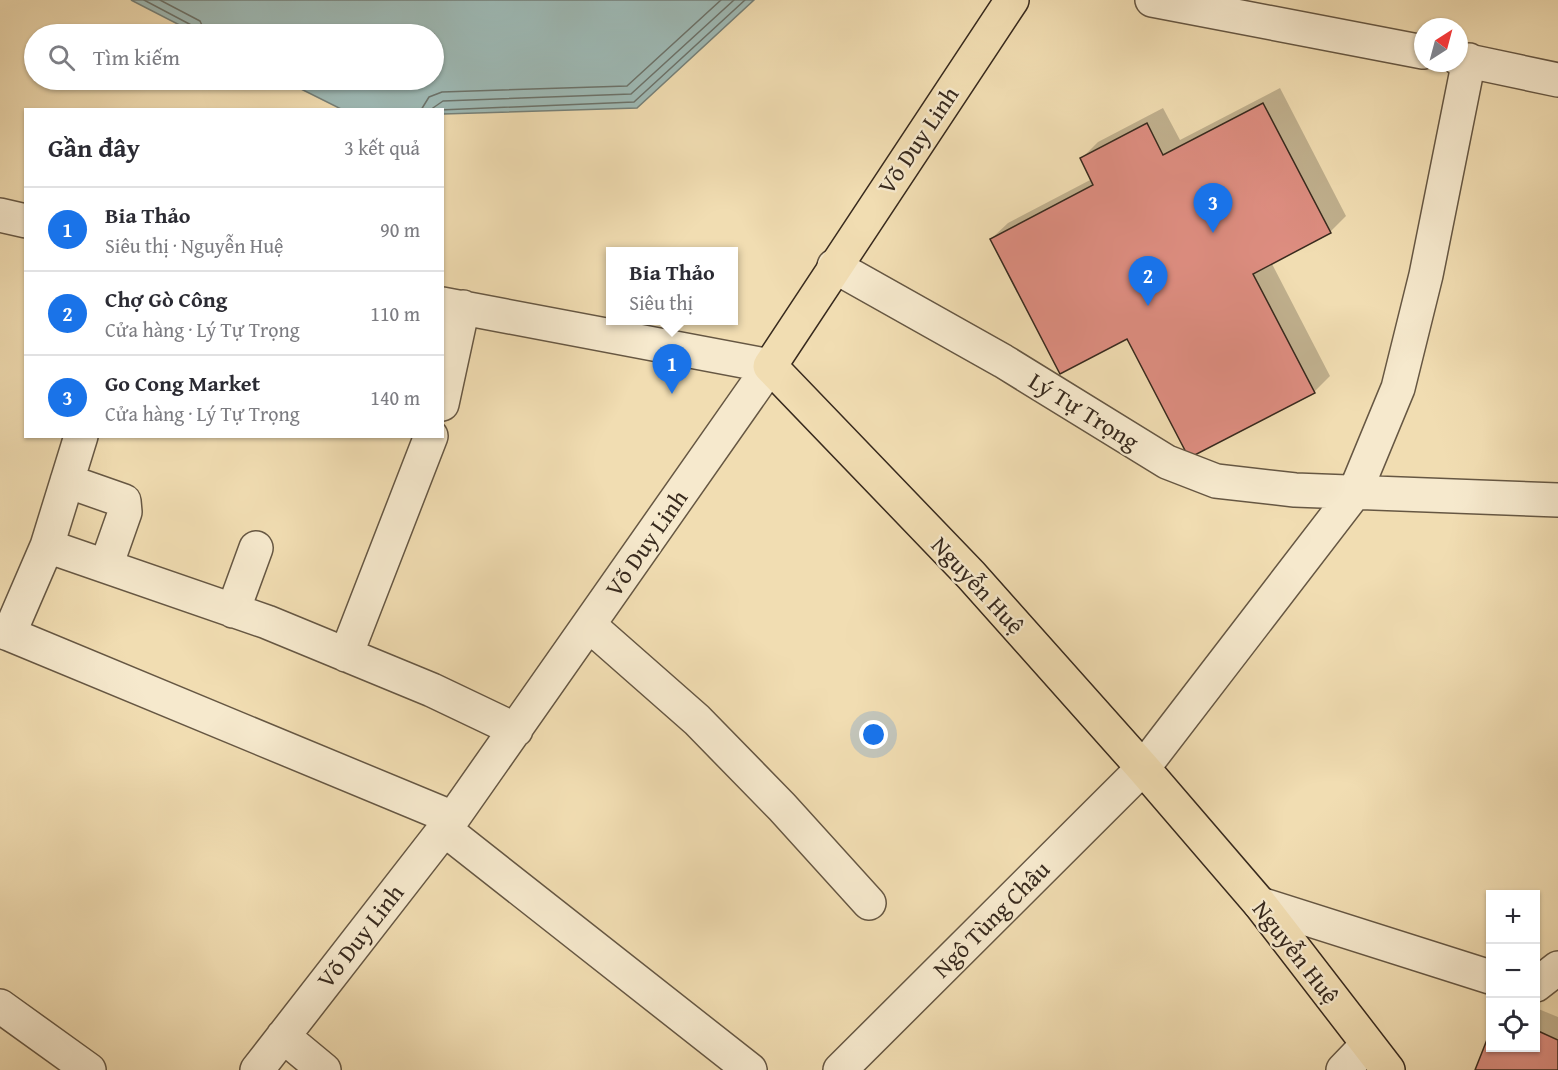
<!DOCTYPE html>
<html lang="vi">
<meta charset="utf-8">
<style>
body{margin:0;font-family:"Gentium Book Plus",serif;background:#f7f7f7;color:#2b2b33}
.controls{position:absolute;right:18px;bottom:18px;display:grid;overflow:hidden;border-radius:0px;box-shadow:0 2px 4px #0004}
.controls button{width:54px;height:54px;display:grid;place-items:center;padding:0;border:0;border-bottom:2px solid #e1e1e2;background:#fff;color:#2b2b33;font:30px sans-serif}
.compass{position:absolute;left:1414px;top:18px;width:54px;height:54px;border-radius:50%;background:#fff;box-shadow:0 2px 4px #0004;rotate:36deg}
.you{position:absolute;left:874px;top:735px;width:21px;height:21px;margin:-15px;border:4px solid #fff;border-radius:50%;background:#1a73e8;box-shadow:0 0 0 9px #1a73e833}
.badge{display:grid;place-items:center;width:39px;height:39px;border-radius:50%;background:#1a73e8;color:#fff;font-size:20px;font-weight:700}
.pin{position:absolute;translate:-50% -50px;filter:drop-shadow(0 2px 3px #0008)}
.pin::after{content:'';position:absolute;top:32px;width:21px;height:18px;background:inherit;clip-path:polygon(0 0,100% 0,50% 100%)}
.popup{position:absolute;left:606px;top:247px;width:132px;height:78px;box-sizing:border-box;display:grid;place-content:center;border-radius:0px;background:#fff;filter:drop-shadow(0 2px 4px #0005);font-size:20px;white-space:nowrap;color:#7c7c81}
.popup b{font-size:22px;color:#2b2b33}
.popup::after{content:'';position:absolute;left:50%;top:100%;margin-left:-12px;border:12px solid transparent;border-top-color:#fff}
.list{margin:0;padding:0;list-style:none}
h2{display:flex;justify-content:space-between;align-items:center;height:78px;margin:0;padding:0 24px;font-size:26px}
h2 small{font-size:20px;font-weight:400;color:#7c7c81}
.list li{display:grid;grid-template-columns:39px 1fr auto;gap:18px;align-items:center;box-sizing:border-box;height:84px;padding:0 24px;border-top:2px solid #e1e1e2}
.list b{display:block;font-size:22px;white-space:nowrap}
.list p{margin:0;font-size:20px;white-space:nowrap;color:#7c7c81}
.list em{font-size:20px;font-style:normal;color:#7c7c81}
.icon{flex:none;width:33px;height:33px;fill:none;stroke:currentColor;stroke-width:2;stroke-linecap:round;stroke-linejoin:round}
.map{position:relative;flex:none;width:1558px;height:1070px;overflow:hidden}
.search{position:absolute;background:#fff;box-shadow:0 2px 4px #0004;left:24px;top:24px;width:420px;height:66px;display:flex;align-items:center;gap:15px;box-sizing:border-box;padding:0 21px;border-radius:33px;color:#7c7c81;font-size:22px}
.panel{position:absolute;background:#fff;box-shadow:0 2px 4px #0004;left:24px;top:108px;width:420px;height:330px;border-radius:0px}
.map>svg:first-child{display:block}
.water{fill:#9ebab6;stroke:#758079;stroke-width:1.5}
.shadow{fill:#0003}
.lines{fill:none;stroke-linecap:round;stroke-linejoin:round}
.shore{stroke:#6b726a;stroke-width:1.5}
.building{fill:#dd8d80;stroke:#382a1e;stroke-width:1.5}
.minor-casing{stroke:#665743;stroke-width:36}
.major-casing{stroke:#382a1e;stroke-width:36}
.minor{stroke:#f6e9cd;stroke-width:33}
.major{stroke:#f1ddb2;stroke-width:33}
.labels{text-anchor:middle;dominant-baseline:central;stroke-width:4.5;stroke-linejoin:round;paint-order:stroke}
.street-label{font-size:24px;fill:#382a1e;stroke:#f6e9cd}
</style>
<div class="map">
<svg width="1558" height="1070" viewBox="0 0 1558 1070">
<rect width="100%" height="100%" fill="#f1ddb2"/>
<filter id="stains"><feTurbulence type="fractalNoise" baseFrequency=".00333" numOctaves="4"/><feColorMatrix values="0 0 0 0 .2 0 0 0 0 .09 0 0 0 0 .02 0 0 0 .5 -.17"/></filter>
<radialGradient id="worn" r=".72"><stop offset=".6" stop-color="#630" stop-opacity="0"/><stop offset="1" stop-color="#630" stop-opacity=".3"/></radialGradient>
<path class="water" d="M131 0H754L637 108 443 114 442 110 341 109 283 80H434V34H197Z"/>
<path class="shadow" d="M1280 88 1346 216 1330 232 1271 262 1330 376 1314 392 1128 337 991 239 1008 223 1092 179 1082 158 1098 142 1163 108 1180 140Z
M1536 1008 1558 1017V1070H1476L1490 1035V1048H1536Z"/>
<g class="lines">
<path class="shore" d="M144 0 195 27 198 34
M160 0 200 21 206 34
M421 110 429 97 442 92 627 86 721 0
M430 110 443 101 631 94 734 0
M440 110 634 102 745 0"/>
</g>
<path class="building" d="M1263 103 1331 233 1253 274 1315 393 1189 458 1127 339 1060 374 990 239 1093 185 1080 158 1147 123 1163 155Z
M1536 1030 1558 1040V1070H1475L1490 1032V1048H1536Z"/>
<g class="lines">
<g class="minor-casing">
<path id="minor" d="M1152 0 1423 52
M1459 59 1558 80
M0 215 26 221
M834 266 1003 361 1167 462 1216 481 1295 490 1558 500
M442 404 463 307
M67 481 124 501 125 512 106 566
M47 546 267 622 432 690 516 730
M233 611 256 548
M589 625 697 720 782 807 869 903
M0 631 9 634 47 546 81 436
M9 634 453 818
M346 655 431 436
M444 829 750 1070
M1260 904 1490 977
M1536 985 1558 968
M0 1006 89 1070
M283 1036 324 1070
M257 1070 453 818 770 366 442 304
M840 1070 1143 768 1355 492 1398 388 1426 275 1469 60
M1343 1070 1367 1045"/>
</g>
<g class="major-casing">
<path id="major" d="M1012 0 770 366 971 575 1143 768 1260 904 1388 1070"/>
</g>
<use href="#minor" class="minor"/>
<use href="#major" class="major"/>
</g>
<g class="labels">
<g class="street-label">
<text transform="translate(918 140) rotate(-56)">Võ Duy Linh</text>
<text transform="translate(1084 411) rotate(32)">Lý Tự Trọng</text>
<text transform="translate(646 543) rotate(-55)">Võ Duy Linh</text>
<text transform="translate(978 585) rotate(47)">Nguyễn Huệ</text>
<text transform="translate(991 919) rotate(-45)">Ngô Tùng Châu</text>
<text transform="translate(360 936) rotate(-52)">Võ Duy Linh</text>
<text transform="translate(1296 952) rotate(52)">Nguyễn Huệ</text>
</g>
</g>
<rect width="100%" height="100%" filter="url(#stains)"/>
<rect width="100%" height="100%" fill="url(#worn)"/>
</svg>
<div class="controls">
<button>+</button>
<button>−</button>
<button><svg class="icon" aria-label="locate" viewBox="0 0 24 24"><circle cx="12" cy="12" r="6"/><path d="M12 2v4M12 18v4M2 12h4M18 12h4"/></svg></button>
</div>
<svg class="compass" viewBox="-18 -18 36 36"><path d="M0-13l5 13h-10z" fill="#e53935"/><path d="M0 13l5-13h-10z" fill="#7c7c81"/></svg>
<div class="you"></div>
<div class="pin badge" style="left:672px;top:394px">1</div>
<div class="popup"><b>Bia Thảo</b>Siêu thị</div>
<div class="pin badge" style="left:1148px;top:306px">2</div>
<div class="pin badge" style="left:1213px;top:233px">3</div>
<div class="search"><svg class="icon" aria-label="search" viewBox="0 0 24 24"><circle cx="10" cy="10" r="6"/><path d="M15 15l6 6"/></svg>Tìm kiếm</div>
<section class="panel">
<h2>Gần đây<small>3 kết quả</small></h2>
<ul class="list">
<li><span class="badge">1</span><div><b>Bia Thảo</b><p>Siêu thị · Nguyễn Huệ</p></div><em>90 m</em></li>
<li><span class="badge">2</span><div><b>Chợ Gò Công</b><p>Cửa hàng · Lý Tự Trọng</p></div><em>110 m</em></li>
<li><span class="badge">3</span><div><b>Go Cong Market</b><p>Cửa hàng · Lý Tự Trọng</p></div><em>140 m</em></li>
</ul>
</section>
</div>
